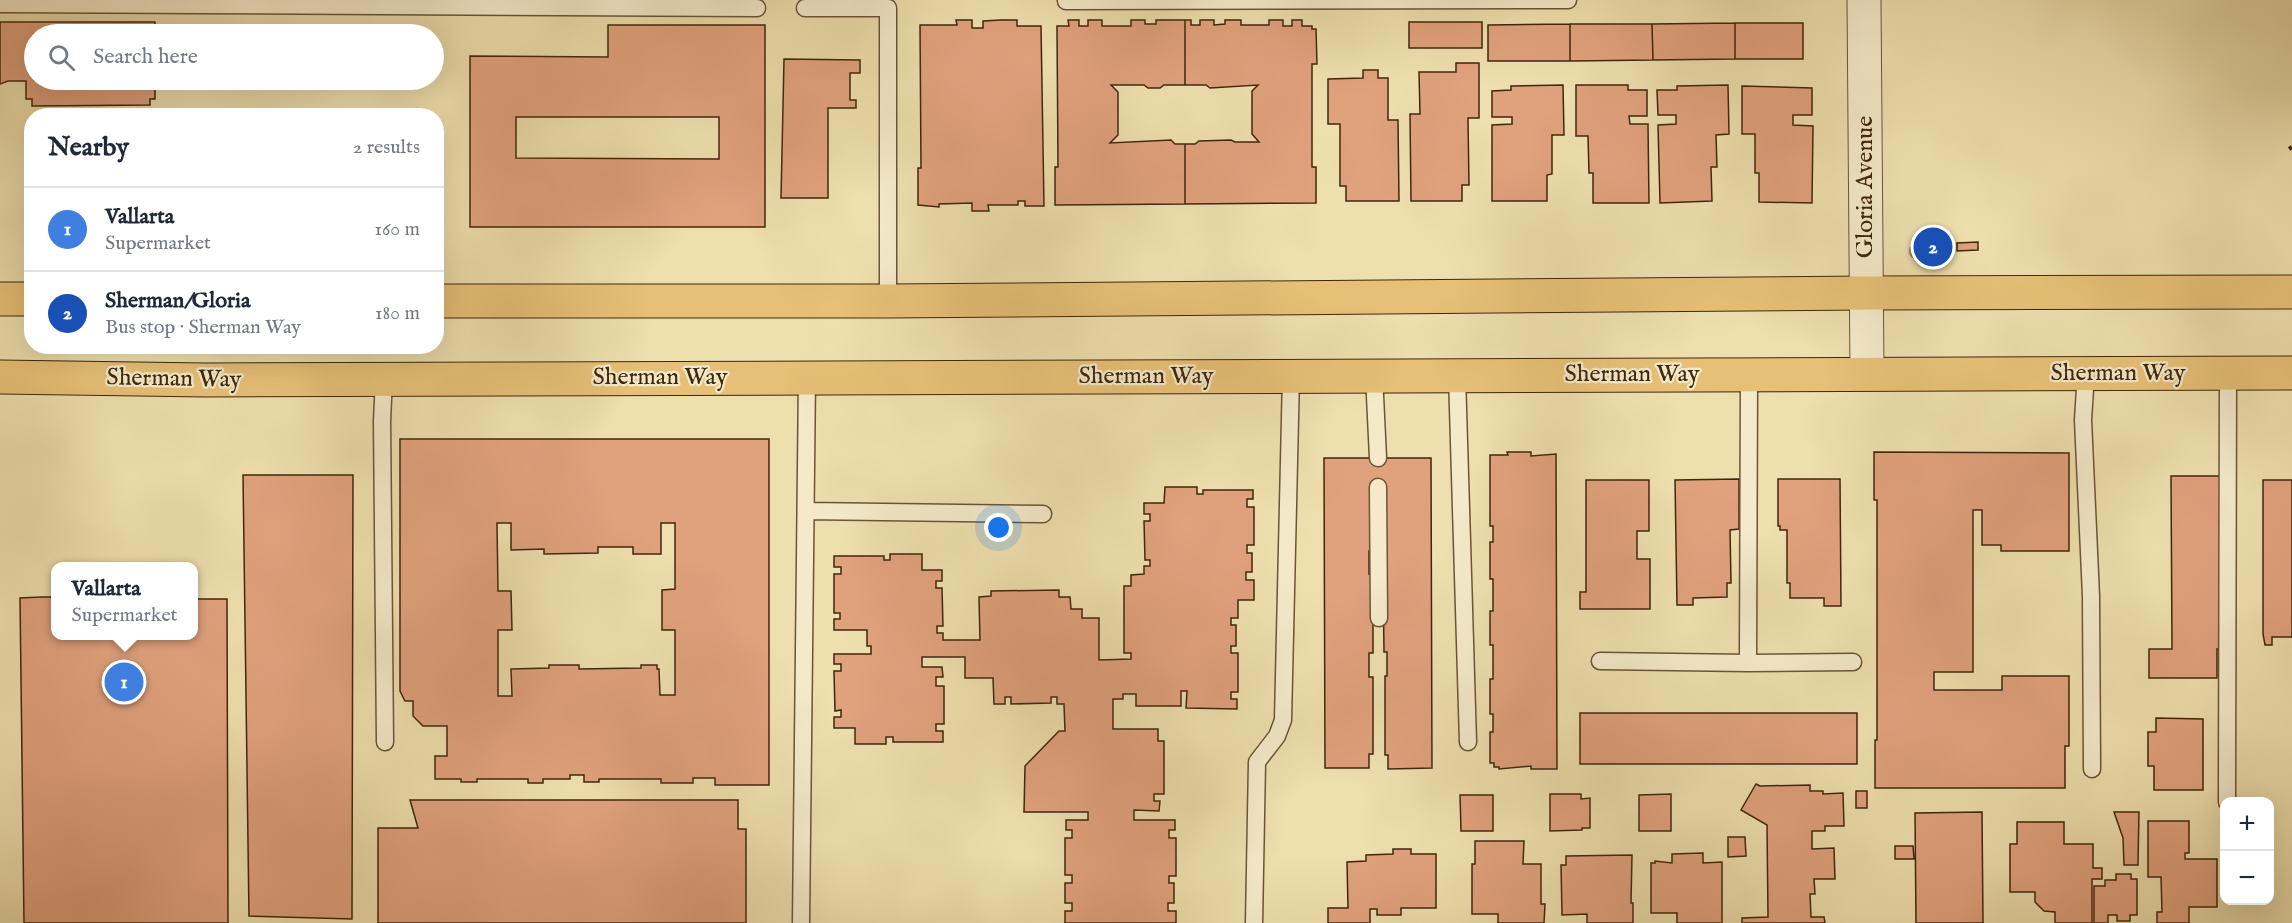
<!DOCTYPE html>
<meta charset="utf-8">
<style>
body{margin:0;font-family:"IM FELL English",serif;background:#f2f2f3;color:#1f2937}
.controls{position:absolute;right:18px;bottom:18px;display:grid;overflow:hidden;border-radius:12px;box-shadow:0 6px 24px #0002}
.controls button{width:54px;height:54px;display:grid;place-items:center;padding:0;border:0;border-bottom:2px solid #e0e1e3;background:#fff;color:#1f2937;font:30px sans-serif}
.you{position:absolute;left:999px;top:528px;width:21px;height:21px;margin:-15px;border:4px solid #fff;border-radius:50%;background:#1a73e8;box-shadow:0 0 0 9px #1a73e833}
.badge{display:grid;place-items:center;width:39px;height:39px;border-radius:50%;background:#8f2418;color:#fff;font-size:20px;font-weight:700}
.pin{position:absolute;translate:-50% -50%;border:3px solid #fff;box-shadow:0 2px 6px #0006}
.popup{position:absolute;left:51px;top:562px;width:147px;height:78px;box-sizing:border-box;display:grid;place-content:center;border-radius:12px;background:#fff;filter:drop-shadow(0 2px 4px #0005);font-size:20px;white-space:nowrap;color:#747a83}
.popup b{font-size:22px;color:#1f2937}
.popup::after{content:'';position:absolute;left:50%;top:100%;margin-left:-12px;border:12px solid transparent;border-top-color:#fff}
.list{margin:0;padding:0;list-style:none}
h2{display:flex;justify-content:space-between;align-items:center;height:78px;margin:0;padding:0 24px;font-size:26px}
h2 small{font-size:20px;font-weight:400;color:#747a83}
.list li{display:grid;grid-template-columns:39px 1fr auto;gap:18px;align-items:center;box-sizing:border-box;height:84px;padding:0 24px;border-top:2px solid #e0e1e3}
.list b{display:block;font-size:22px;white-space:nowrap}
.list p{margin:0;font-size:20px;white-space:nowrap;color:#747a83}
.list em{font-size:20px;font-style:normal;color:#747a83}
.icon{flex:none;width:33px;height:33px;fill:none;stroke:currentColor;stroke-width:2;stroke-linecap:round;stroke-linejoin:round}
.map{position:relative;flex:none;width:2292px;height:923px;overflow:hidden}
.search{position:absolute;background:#fff;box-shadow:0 6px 24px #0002;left:24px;top:24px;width:420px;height:66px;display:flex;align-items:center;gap:15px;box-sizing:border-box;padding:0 21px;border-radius:33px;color:#747a83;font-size:22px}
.panel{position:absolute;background:#fff;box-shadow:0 6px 24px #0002;left:24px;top:108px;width:420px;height:246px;border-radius:24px}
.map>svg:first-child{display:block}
.building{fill:#e0a17d;stroke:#40260d;stroke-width:1.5;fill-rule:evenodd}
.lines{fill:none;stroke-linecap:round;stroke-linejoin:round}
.service-casing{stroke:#6c5435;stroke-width:19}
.tertiary-casing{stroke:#6c5435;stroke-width:35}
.primary-casing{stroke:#40260d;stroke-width:35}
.path{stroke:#40260d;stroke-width:4;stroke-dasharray:4.5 3;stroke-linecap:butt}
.service{stroke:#f4eaca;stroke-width:16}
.tertiary{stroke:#f4eaca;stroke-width:33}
.primary{stroke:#e7c077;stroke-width:33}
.tree{fill:#9f8f66}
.labels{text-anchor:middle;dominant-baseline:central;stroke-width:4.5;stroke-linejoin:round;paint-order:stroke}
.street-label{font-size:24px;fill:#40260d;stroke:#f4eaca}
</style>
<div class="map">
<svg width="2292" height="923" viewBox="0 0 2292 923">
<rect width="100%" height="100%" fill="#eedfae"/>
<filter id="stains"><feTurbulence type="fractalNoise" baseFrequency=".00333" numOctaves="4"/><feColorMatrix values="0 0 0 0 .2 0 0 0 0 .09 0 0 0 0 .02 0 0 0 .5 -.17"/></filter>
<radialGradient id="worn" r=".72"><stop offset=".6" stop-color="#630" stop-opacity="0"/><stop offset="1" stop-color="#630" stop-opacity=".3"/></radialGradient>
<path class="building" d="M956 20H972V28H983V21L1001 20H1017V26H1041L1044 206H1025V201H1018V205H988L989 211H972V203L939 204V207L918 205V168H921L920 25H957Z
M1068 20H1079V26H1088V20H1102V26H1131V20H1145V24H1156V20H1185V85H1164L1160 88H1148L1144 85H1111L1118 92V135L1110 143 1171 140 1175 144H1185V204L1055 205V167H1058L1057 26H1069Z
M1185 20H1191V25H1200V20H1214V25L1225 24V20H1241V25H1269V20H1283V26H1292V20H1302V26H1312V29H1316L1317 64H1312V167H1316V203L1185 204V144H1195L1199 141 1231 140 1235 142H1259L1252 134V91L1258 85 1210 88 1206 85H1185Z
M0 22H155V34H34V80H155V99H150V105L32 106V99H26V81H8L0 84Z
M1409 22H1482V48H1409Z
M1735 23V59L1653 60 1652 24Z
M1735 23H1803V59H1735Z
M1570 24V61H1488V25Z
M1570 24H1652L1653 60 1570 61Z
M608 25H765V227H470V56L608 57ZM516 117H719V159L516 158Z
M784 59 860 60V73H850V100H856V108H828V198H781Z
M1456 63H1479V118H1468L1469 185H1462V201H1411L1410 114H1420L1419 72H1456Z
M1363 70H1378V78H1388V120H1398L1399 201H1346V186H1340V124H1328V79L1363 78Z
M1563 85 1564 135H1552V174L1547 175V201H1492V125L1512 124V117H1492V91L1511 90V86Z
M1576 85H1628V90H1647V116H1629L1630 124H1648L1649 203H1593V173H1589L1588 136H1576Z
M1728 85 1729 134 1716 135 1717 167H1711L1712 201 1660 203 1658 125 1676 124V115H1658L1657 90H1677V86Z
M1742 86 1812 88V115H1793V125L1813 126 1812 203 1759 202V173H1755V134H1742Z
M1978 242V250L1957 251V243Z
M400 439H769V785H715V778H693V783H661V779H599V782H584V775H570V779H543V783H528V779H477V782H461V779H435V756H447V726H423L413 716V701H405L400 691ZM497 523H511V550L544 549V554L598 553V547H633V554H661V523H675V589L662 590V630H675V695H660L659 669H657V665H641V668L579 669V665H549V668L511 669 512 696H498V630H512L511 591H498Z
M1507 452H1531V456L1556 454 1557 769H1531V766L1499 769V767H1494V763H1490V732H1493V714H1490V679H1493V645H1490V611H1493V579H1490V542H1493V526H1490V455H1508Z
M1874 452 2069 453V551H2001V545H1982V510H1973V672H1934V690H2002V676H2069V746H2065V788H1875V740H1877V500H1874Z
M1324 458H1431L1432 768 1388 769V755H1385V676H1387V652H1384L1383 576 1372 551H1369V574H1373V653H1369V677H1373V754H1369V768H1325Z
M243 475H353L352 919 249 916Z
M2171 476H2220V649H2217V678H2149V649H2172Z
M1739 479V529L1730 530 1731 583H1727V597L1693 598V605H1677L1675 480Z
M1778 479H1840L1841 606H1824V598H1790V583H1787V530H1780V526H1778Z
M1586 480H1649V531H1637V559H1650V609H1580V592H1586Z
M2263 480H2292V637H2272V645H2265L2263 634Z
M1165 487H1197V494H1203V490H1253V499H1247V507H1254V545H1247V553H1252V572H1246V580H1254V600H1238V618H1231V625H1236V646H1231V653H1238V692H1231V699H1237V709L1186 708 1187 691H1181V706H1136V694H1123V699H1113V729H1158V741H1164V794H1154V801H1160L1159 811 1134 810V820H1175V830H1169V838H1176V876H1169V883H1174V903H1168V911H1176V923H1065V911H1072V903H1065V883H1072V875H1065V838H1072V830H1066V820H1088V812H1024L1025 766 1059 731H1065L1064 704H1057V697H1051V703L1011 704V697H1005V704H994L993 678H965V657H922V667H942L943 677H936V686H944V724H936V731H943V742H893V737H886V744H855V728H834V717H841V710L835 711 834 671H841V664H834V654H871V646H867V630H834V619H840V613H834V574H841V567H834V556H884V560H890V554H922V570H942V581H936V588H942L943 626H937V633H943V640H980L979 597 991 596V591L1059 590V597H1070L1071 609H1082V618H1099V660L1131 659V653H1124V586H1131V575L1144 574V566H1150V560H1145L1144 521H1150V514H1144V503H1164Z
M41 597H55V636H193V599H227L228 923H24L20 598Z
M1580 713H1857V764H1580Z
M2156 718 2203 719V790H2154V766H2148V732H2156Z
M1756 784 1760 786 1810 785V791H1823V794L1843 793 1844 826H1825V831H1812V849L1834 848 1835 879H1814L1815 894H1810L1811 917H1824L1825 923H1742V918L1768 917 1767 825 1741 810Z
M1856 791H1867V808H1856Z
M1550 794H1581V799L1590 798V828H1582V830L1550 831Z
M1671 794V831H1639V795Z
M1460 795H1493V831H1461Z
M410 800H738V829H746V923H378V828H418Z
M1982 812 1983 923H1916L1915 813Z
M2114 812H2139L2138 865H2124L2123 838Z
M2148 821H2189V853H2185V859H2217V907H2189V923H2157V912H2162L2161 877H2148Z
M2017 822H2064V844H2093V868H2102V879H2092V923H2055V912L2044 911 2035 902V892H2010V844H2017Z
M1728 837H1745L1746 856 1728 857Z
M1475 841H1524L1523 864H1541V904H1545L1544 923H1498V914H1472V864H1475Z
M1895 846H1913L1914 859H1895Z
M1393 849H1411V854H1436V908H1401V915H1377V909H1370V923H1328V908H1348L1347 862 1366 861V855L1393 854Z
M1703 853V863L1722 862V923H1677V913H1651V863H1655V861L1672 863V854Z
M1632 855 1631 903H1633V923H1587V914L1562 915 1561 865H1566V856Z
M2116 874H2131V879H2137V915H2130V921H2117V915H2108V923H2094V886H2105V880H2116Z"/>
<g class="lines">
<g class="service-casing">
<path id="service" d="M1066 1 1568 0
M0 4 757 8
M805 8H888V301
M2086 373 2083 420 2091 596 2092 769
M1374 375 1378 458
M1457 375 1468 742
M384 378 382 421 385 742
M1378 487 1379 618
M806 511 1043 514
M1600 661 1748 663 1749 374
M1748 663 1853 662
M2227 802 2228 373
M801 923 807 377
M1254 923 1257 762 1277 736 1283 720 1291 375"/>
</g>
<g class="tertiary-casing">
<path id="tertiary" d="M1864 0 1867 373"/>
</g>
<g class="primary-casing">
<path id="primary" d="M0 299H32
M436 301H888L1866 293 2292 292
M0 377 206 380 2292 373"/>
</g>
<path class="path" d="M2289 149 2292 147"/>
<use href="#service" class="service"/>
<use href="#tertiary" class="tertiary"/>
<use href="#primary" class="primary"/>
</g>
<circle class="tree" cx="1918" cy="251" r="9"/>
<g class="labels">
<g class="street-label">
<text transform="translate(1865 187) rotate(-90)">Gloria Avenue</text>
<text x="2118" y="373">Sherman Way</text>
<text x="1632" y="374">Sherman Way</text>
<text x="1146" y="376">Sherman Way</text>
<text x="660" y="377">Sherman Way</text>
<text transform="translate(174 379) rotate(1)">Sherman Way</text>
</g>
</g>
<rect width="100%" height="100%" filter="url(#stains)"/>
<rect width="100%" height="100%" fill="url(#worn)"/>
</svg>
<div class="controls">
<button>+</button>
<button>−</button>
</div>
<div class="you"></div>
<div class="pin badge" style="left:124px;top:682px;background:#3f7fe0">1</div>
<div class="popup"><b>Vallarta</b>Supermarket</div>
<div class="pin badge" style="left:1933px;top:247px;background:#1a4fb4">2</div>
<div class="search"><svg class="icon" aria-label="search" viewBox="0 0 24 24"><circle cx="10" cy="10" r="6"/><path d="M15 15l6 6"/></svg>Search here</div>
<section class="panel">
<h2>Nearby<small>2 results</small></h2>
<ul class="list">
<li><span class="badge" style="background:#3f7fe0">1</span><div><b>Vallarta</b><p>Supermarket</p></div><em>160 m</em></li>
<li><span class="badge" style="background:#1a4fb4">2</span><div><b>Sherman/Gloria</b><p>Bus stop · Sherman Way</p></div><em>180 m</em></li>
</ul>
</section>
</div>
